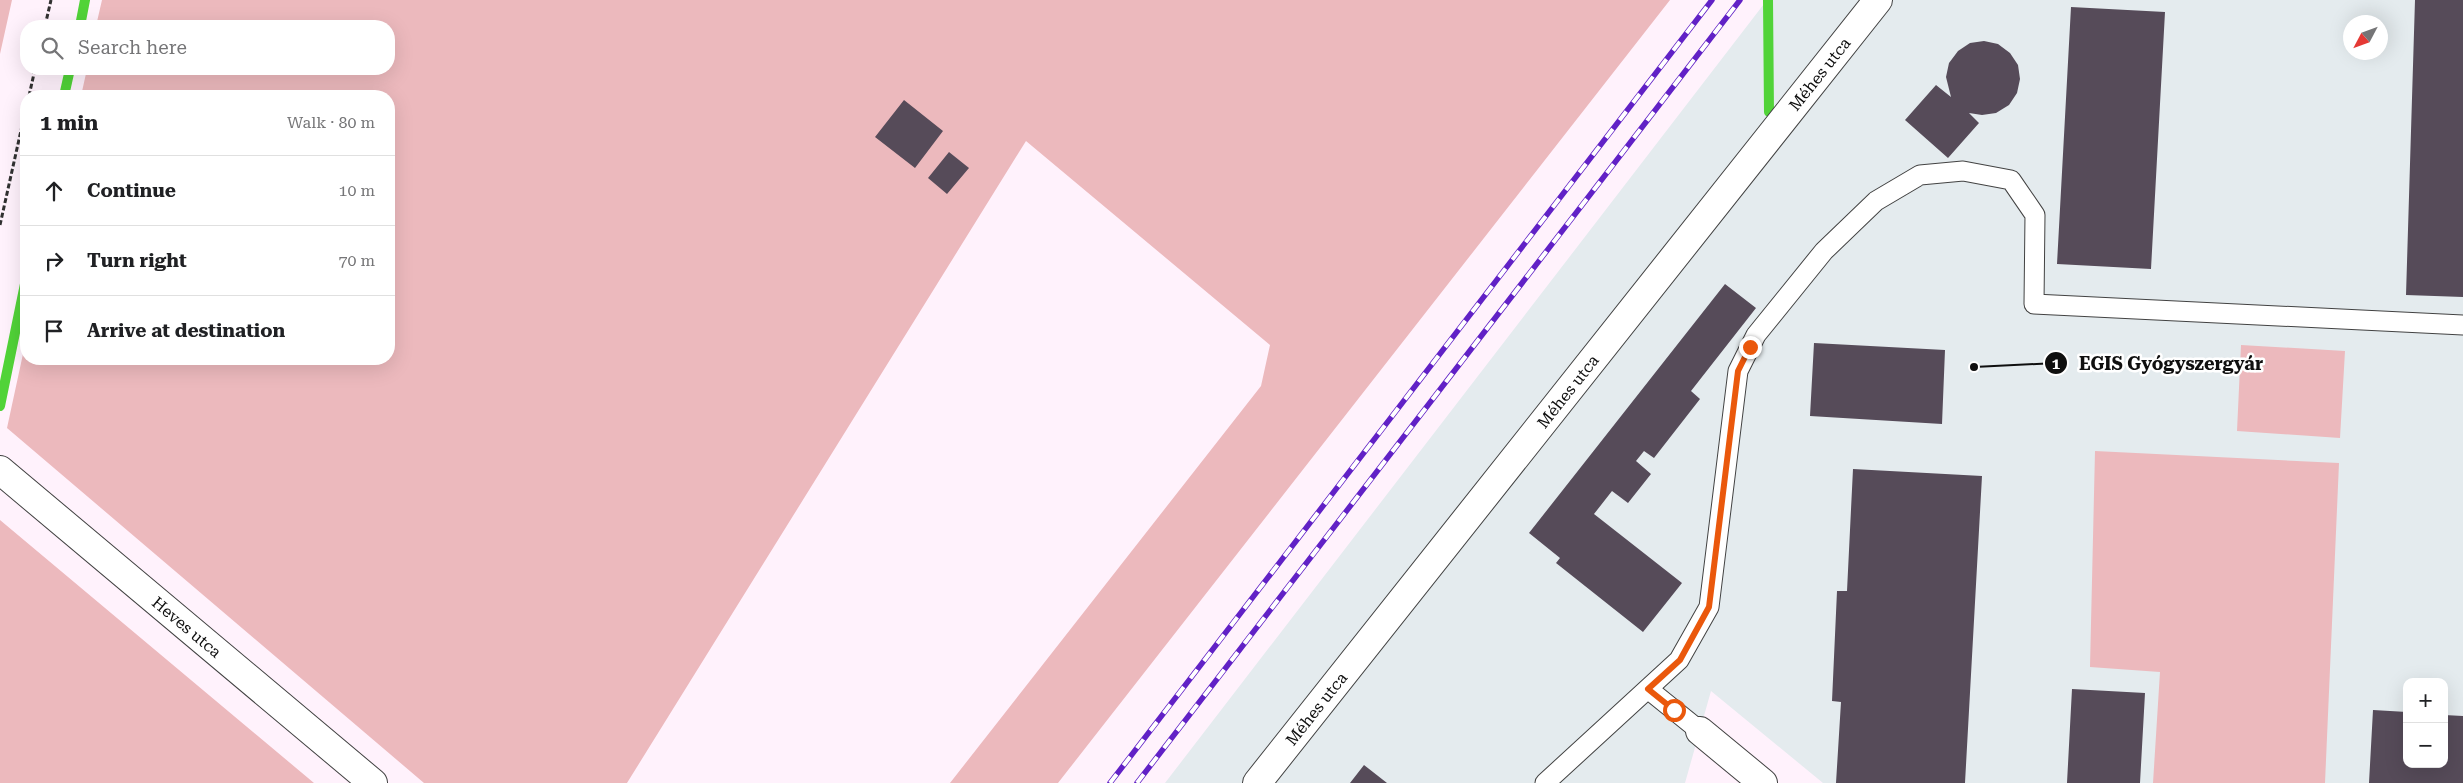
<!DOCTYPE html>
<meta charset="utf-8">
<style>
body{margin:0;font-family:"Roboto Serif",serif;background:#f2f2f2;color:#202124}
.controls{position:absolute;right:15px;bottom:15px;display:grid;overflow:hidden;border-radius:10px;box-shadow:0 5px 20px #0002}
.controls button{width:45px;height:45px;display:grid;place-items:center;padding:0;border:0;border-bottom:1px solid #e0e0e0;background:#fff;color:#202124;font:25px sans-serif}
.compass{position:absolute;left:2343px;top:15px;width:45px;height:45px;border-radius:50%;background:#fff;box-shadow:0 5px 20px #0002;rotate:229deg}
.stop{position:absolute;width:15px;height:15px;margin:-11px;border:4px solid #ea580c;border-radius:50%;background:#fff}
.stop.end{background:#ea580c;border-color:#fff;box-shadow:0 1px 5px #0008}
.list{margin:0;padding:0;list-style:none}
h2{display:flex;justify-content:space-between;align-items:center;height:65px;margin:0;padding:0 20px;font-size:21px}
h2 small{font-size:16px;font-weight:400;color:#757577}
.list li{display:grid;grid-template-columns:32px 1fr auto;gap:15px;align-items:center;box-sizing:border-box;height:70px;padding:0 20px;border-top:1px solid #e0e0e0}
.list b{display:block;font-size:19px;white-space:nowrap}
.list em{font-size:16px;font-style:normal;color:#757577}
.icon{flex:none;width:28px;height:28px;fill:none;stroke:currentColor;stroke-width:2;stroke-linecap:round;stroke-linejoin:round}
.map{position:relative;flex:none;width:2463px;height:783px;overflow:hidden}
.search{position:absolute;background:#fff;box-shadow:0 5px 20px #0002;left:20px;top:20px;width:375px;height:55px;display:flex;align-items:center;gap:12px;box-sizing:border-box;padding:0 18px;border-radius:20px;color:#757577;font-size:19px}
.panel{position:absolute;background:#fff;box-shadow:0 5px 20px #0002;left:20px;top:90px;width:375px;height:275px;border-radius:20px}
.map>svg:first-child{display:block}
.industrial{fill:#e4ebee;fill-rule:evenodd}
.green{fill:#ecb9bd}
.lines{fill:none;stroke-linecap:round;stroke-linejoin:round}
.stream{stroke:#51d338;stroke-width:10}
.building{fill:#564b59}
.lane-casing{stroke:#424242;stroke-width:21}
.street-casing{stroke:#424242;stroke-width:30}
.path{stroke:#313131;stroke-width:3;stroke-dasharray:5 2.5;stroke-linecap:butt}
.lane{stroke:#fff;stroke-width:19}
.street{stroke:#fff;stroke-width:28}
.rail-casing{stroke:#6121c6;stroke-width:5.5}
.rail{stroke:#fff;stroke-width:4;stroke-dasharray:11;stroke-linecap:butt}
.route{stroke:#ea580c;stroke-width:6}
.labels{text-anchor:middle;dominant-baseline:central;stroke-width:5;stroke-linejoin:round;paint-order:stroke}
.street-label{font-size:16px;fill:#0f0f0f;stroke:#fff}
.leader{fill:none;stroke:#0f0f0f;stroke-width:2}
.callout-dot{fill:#0f0f0f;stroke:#fff;stroke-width:2}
.mark-label{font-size:15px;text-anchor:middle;font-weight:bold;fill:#fff}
.callout-label{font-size:18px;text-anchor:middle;font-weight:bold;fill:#0f0f0f;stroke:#fff;stroke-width:5;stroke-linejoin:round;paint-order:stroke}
</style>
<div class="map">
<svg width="2463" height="783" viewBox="0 0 2463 783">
<rect width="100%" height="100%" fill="#fff2fc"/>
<path class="industrial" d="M1767 0H2463V783H1823L1711 691 1685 783H1165ZM2350 22H2380V52H2350ZM2407 682H2444V764H2407Z"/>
<path class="green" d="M0 0H12L0 54Z
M102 0H1670L1058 783H950L1261 386 1270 345 1026 141 627 783H424L7 428 26 340V359H389V96H81L87 69H389V26H96Z
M2241 345 2345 351 2340 438 2237 431Z
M2095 451 2339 463 2325 783H2153L2160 672 2090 667Z
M0 520 314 783H0Z"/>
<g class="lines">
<path class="stream" d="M1768 0 1769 112
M80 26 85 0
M64 96 70 69
M0 406 26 279"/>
</g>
<path class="building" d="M2415 0H2463V297L2406 295Z
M2071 7 2165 12 2151 269 2057 264Z
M1984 41 1998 44 2010 53 2018 65 2020 79 2017 93 2009 105 1996 113 1982 115 1969 113 1979 123 1948 158 1905 120 1936 85 1951 97 1946 77 1949 63 1958 51 1970 43Z
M904 100 943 131 915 168 875 137Z
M949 152 969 168 947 194 928 178Z
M1725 284 1756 308 1691 391 1700 399 1654 458 1644 451 1636 461 1651 474 1628 503 1612 491 1594 514 1682 583 1643 632 1556 563 1560 558 1529 533Z
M1814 343 1945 350 1942 424 1810 416Z
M1853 469 1982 476 1965 783H1836L1841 702 1832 701 1837 591H1847Z
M2072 689 2145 693 2140 783H2067Z
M2373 710 2407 712V764H2444V715L2463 716V783H2369Z
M1364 765 1387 783H1350Z"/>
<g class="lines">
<g class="lane-casing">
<path id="lane" d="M1648 689 1700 731
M1545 783 1679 660 1709 607 1738 371 1756 335 1824 251 1876 201 1920 175 1963 171 2011 180 2035 215 2034 304 2463 325"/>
</g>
<g class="street-casing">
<g id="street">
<path id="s1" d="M0 470 373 783"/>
<path d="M1700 731 1763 783"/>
<path id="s2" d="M1257 783 1878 0"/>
</g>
</g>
<path class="path" d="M45 26 51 0
M29 96 35 69
M0 225 26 108"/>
<use href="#lane" class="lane"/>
<use href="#street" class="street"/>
<g class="rail-casing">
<path id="rail" d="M1110 783 1712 0
M1137 783 1740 0"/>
</g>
<use href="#rail" class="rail"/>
</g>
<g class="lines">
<path class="route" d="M1674 710 1648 689 1680 660 1709 607 1738 371 1750 347"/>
</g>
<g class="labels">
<g class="street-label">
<text stroke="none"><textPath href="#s2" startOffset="905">Méhes utca</textPath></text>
<text stroke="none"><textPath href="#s2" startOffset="500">Méhes utca</textPath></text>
<text stroke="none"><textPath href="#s1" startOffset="244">Heves utca</textPath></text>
<text stroke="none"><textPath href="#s2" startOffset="95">Méhes utca</textPath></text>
</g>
</g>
<path class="leader" d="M1974 367L2056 363"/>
<g class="callout-dot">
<circle cx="1974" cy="367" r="5"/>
<circle cx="2056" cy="363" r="12"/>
</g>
<g class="mark-label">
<text x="2056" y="369">1</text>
</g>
<g class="callout-label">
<text x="2171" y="370">EGIS Gyógyszergyár</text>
</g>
</svg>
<div class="controls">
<button>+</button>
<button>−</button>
</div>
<svg class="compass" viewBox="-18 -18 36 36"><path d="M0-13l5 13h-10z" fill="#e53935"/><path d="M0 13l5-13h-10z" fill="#757577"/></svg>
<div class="stop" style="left:1674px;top:710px"></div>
<div class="stop end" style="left:1750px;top:347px"></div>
<div class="search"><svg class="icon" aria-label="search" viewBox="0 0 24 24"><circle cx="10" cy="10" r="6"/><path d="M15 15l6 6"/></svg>Search here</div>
<section class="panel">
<h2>1 min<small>Walk · 80 m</small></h2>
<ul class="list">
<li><svg class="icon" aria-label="ahead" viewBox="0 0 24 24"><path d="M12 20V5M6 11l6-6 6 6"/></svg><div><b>Continue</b></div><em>10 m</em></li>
<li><svg class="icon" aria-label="right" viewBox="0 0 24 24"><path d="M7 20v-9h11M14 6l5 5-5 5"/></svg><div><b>Turn right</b></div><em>70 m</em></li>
<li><svg class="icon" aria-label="arrive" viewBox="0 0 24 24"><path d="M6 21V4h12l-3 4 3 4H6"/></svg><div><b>Arrive at destination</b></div></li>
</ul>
</section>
</div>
